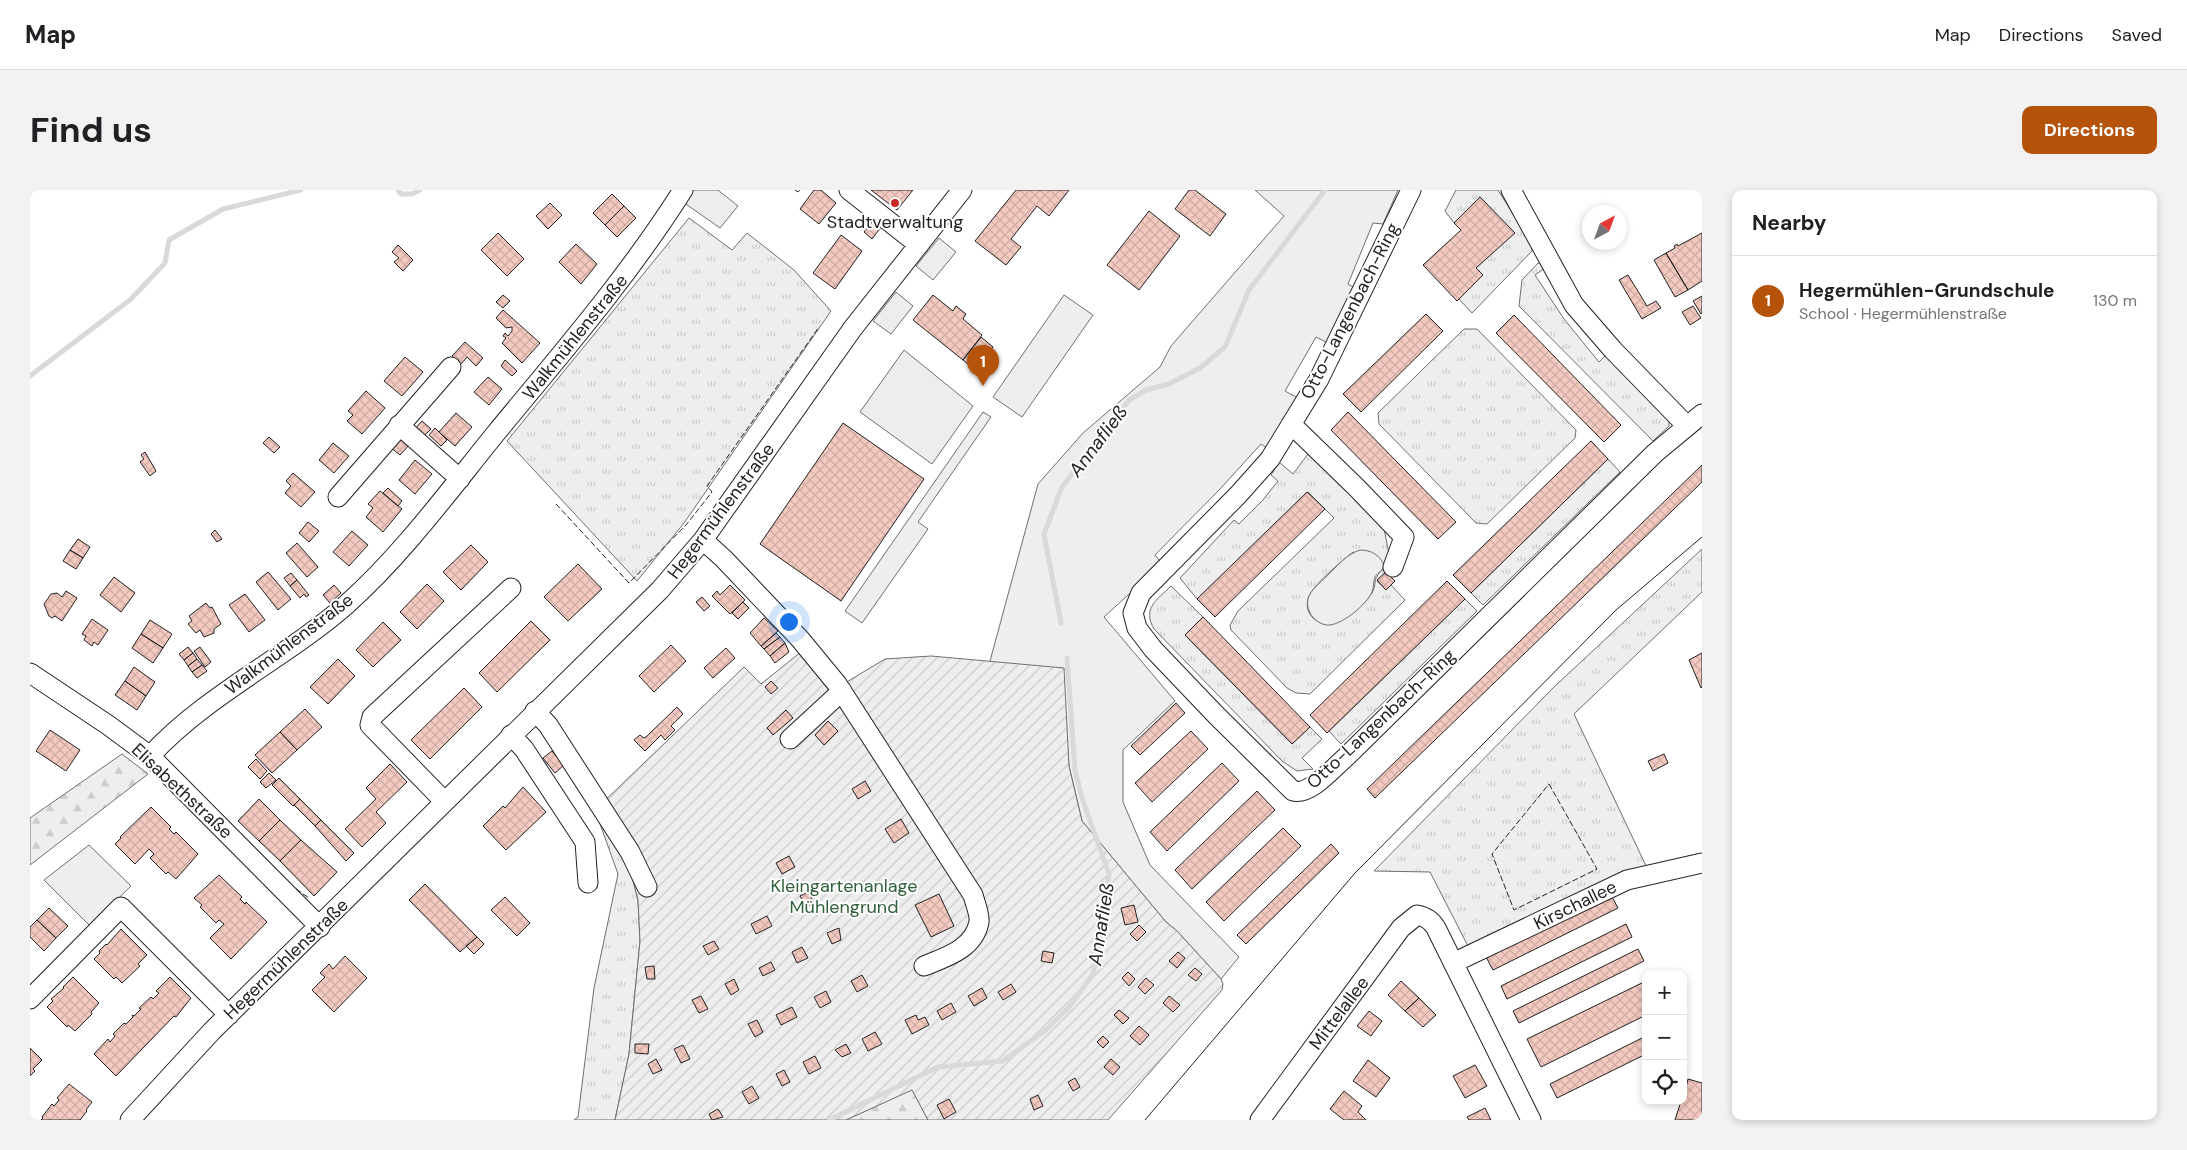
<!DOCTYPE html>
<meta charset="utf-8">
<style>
body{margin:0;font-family:"DM Sans",sans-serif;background:#f2f2f2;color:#202124}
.controls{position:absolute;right:15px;bottom:15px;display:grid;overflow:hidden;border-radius:10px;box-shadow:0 2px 8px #0003}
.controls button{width:45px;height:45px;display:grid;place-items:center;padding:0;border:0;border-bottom:1px solid #e0e0e0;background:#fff;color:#202124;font:25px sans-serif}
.compass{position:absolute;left:1552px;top:15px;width:45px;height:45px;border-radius:50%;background:#fff;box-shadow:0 2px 8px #0003;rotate:41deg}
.you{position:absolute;left:758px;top:431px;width:18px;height:18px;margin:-12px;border:4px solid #fff;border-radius:50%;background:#1a73e8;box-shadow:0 0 0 8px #1a73e833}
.badge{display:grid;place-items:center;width:32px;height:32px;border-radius:50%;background:#b45309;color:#fff;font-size:16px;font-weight:700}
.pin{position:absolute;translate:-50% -41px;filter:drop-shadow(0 1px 2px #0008)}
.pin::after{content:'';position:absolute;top:26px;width:18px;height:15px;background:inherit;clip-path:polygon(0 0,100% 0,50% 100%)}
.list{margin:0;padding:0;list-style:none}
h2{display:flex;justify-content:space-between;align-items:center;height:65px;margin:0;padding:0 20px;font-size:21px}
h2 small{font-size:16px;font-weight:400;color:#757577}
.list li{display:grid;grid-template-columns:32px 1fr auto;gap:15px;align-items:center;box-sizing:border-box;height:90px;padding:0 20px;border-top:1px solid #e0e0e0}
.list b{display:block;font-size:19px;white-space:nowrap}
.list p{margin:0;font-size:16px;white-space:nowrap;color:#757577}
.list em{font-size:16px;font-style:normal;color:#757577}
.icon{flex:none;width:28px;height:28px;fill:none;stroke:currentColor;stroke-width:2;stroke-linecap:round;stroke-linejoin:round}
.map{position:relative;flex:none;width:1672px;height:930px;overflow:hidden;border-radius:10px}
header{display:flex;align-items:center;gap:30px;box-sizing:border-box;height:70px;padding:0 25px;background:#fff;border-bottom:1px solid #e0e0e0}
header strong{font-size:24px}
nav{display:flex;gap:28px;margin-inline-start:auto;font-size:18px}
.intro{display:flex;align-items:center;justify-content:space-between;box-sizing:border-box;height:120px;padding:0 30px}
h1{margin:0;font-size:35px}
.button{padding:12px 22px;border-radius:10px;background:#b45309;color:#fff;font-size:18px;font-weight:700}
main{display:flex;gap:30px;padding:0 30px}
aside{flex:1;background:#fff;border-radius:10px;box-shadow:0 2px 8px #0003}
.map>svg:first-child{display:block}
.grass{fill:url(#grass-tufts);stroke:#6f6f6f}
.forest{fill:url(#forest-firs);stroke:#6f6f6f}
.park{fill:#eee;stroke:#6f6f6f}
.garden{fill:url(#garden-furrows);stroke:#6f6f6f}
.parking{fill:#ededed;stroke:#6f6f6f}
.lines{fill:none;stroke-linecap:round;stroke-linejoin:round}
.stream{stroke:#d9d9d9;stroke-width:5}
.building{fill:url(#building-cross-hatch);stroke:#222}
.minor-casing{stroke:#222;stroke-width:21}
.minor{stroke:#fff;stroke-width:19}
.tram{stroke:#222;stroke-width:1}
.fence{stroke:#222;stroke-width:1;stroke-dasharray:6 2.5;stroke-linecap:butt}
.poi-dot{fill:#c62828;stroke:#fff;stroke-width:2}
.labels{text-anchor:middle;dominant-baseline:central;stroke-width:4;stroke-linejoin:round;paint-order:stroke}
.poi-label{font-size:18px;fill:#222;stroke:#fff}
.street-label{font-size:18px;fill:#222;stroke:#fff}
.park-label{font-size:18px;fill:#2f5e38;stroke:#fff}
.water-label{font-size:19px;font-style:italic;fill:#222;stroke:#fff}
</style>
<header>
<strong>Map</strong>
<nav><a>Map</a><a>Directions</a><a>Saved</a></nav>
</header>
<div class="intro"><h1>Find us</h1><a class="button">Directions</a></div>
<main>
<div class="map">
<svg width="1672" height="930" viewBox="0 0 1672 930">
<defs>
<pattern id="grass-tufts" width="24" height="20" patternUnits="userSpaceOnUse" patternTransform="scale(1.25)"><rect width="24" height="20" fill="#eee"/><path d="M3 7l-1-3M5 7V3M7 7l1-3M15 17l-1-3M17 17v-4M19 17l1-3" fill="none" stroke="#ccc"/></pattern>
<pattern id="forest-firs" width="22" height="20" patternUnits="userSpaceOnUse" patternTransform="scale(1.25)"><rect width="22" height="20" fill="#eee"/><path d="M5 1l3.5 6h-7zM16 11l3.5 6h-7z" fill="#ccc"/></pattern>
<pattern id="garden-furrows" width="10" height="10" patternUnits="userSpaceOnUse" patternTransform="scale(1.25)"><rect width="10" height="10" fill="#eee"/><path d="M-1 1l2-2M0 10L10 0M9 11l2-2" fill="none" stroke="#ccc"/></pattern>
<pattern id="building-cross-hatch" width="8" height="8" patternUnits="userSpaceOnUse" patternTransform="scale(1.25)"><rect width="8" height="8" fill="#f3c9c0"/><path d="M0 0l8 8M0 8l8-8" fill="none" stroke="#d0aca5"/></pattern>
</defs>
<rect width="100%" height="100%" fill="#fff"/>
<path class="grass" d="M1426 0H1468L1502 54V61L1442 123 1429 109 1453 85 1446 78 1484 43 1450 7 1424 33 1415 21Z
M659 28 702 60 717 43 764 80 801 121 654 333 607 391 477 251Z
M1508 73 1514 74 1515 78 1505 85 1534 129 1569 172 1579 162 1639 231V236L1623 251 1489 116 1492 90Z
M1434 139H1447L1546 240 1545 248 1457 334 1446 333 1349 234 1348 223Z
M1281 260 1353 333 1360 369 1354 375 1323 362C1312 371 1281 396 1278 409 1273 429 1295 439 1310 431 1321 425 1336 413 1342 403 1348 391 1341 391 1353 379L1356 382 1347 391 1356 400 1361 395 1375 410 1280 504 1266 503 1257 498 1201 440 1200 435 1208 421 1304 328 1278 302 1167 409 1150 388 1204 330 1209 334 1232 311 1248 291 1241 285 1249 272 1263 284Z
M1578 269 1590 282 1453 415 1441 403Z
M1672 359V402L1544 524 1618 680 1440 760 1400 682 1344 681 1523 498Z
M1141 396 1173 427 1155 445 1262 554 1280 537 1292 549 1272 568 1283 579 1267 581 1252 571 1124 439C1112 418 1127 410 1141 396Z
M1435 409 1447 421 1311 554 1299 541Z
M565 620 598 671 608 710 610 751 599 864 585 930H544L548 927 564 798 588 684Z"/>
<path class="forest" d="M92 564 118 584 0 675V628Z
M882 899 898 930H816Z"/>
<path class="park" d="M1225 0H1368L1353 34 1343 33 1318 94 1325 98 1298 153 1286 147 1255 201 1268 208 1238 259 1231 254 1190 299 1125 365 1132 374 1074 427 1145 511 1093 560V612L1120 675 1209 767 1191 789 1147 741 1136 732 1052 631 1039 576 1036 540 960 471 1008 294 1053 243 1130 177 1141 156 1254 26Z
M1034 105 1063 125 992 227 963 207Z
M953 222 961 227 888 332 898 339 832 433 815 421Z
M1330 360C1341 360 1350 365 1354 375 1353 381 1348 382 1345 387 1343 392 1344 398 1342 402 1336 415 1314 433 1300 435 1287 436 1275 422 1278 409 1280 400 1291 392 1297 386 1307 376 1317 364 1330 360Z
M59 655 101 696 60 736 14 690Z"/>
<path class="garden" d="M771 462 800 502 855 469 901 466 1034 478 1039 576 1052 631 1136 732 1147 741 1191 789 1193 794 1192 800 1078 930H898L882 900 816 930H585L599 864 610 751 608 710 598 671 565 620 714 477 731 494Z"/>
<path class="parking" d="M663 0H688L708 16 690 38 653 12Z
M909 48 926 62 903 90 886 76Z
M866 102 883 116 861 144 843 131Z
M874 160 943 216 902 274 830 222Z"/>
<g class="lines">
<path class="stream" d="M368 0 371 4H382L390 0
M0 186 101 109 135 73 139 50 193 19 271 0
M1031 433 1014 344 1032 297 1099 210 1116 200 1139 194 1170 178 1195 157 1219 100 1295 0
M799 930 908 877 973 871 1017 839 1040 816 1063 784 1070 751 1079 684 1052 608 1045 580 1037 468"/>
</g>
<path class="building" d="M784 0H791L806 13 789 34 770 19Z
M841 0H883L867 20Z
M986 0H1039L1019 26 1007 16 981 49 991 57 976 75 945 51Z
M1159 0H1165L1196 24 1180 46 1145 19Z
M582 4 594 16 575 35 563 23Z
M1450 7 1485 43 1446 78 1453 85 1427 111 1393 75 1431 40 1424 33Z
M520 13 532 25 518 39 506 26Z
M594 16 606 28 587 47 575 35Z
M1119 21 1150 46 1109 100 1077 75Z
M846 27 854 33 842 49 834 42Z
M468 43 494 69 477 86 451 60Z
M1672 43V91L1658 100 1636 63 1645 58 1644 56 1647 54 1648 56Z
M811 45 832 61 805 99 783 83Z
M546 54 567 74 551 94 529 72Z
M368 55 383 70 373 81 364 72 369 68 362 62Z
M1636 63 1658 100 1645 107 1624 70Z
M1598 85 1617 116 1626 111 1631 118 1612 129 1589 90Z
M473 105 480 111 473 118 466 112Z
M903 105 923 121 926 116 936 124 933 129 952 145 933 170 883 130Z
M1672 106V123L1671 124 1663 111Z
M1663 116 1671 128 1660 135 1652 122Z
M473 120 510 153 492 173 472 153 476 148 473 146 475 143 478 146 482 141V137L476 138 466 128Z
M1396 124 1413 141 1331 222 1313 204Z
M1484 125 1591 235 1574 252 1466 143Z
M951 147 963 157 945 180 933 170Z
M435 152 453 168 446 176 437 167 431 174 422 166Z
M375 167 393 182 372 206 354 191Z
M475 170 487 181 482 186 471 176Z
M458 187 472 199 459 215 444 202Z
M336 201 355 218 332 244 317 231 323 225 318 221Z
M1318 222 1426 332 1408 349 1301 240Z
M426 223 442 237 425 256 409 242Z
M392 231 401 239 392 248 383 241Z
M813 233 894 289 811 411 730 354Z
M405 238 417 250 411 256 399 245Z
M370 245 380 254 370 265 360 257Z
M239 247 250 257 244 263 233 253Z
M1561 251 1578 269 1441 403 1423 385Z
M303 253 319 266 304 283 289 270Z
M115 262 126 281 120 286 110 272 114 269 111 265Z
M385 270 402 284 385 304 369 290Z
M1672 275V292L1345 608 1337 599Z
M263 283 285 302 271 317 255 303 261 296 256 291Z
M358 298 372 311 368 316 353 303Z
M350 301 372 319 353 342 336 327 343 318 338 314Z
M1277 302 1295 319 1185 427 1167 409Z
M278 332 289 341 279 352 269 343Z
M185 340 192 349 187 352 181 344Z
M322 341 338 355 319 376 303 362Z
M48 349 60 357 53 368 40 360Z
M267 353 288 377 277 387 256 363Z
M441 355 458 372 431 400 413 382Z
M40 360 53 368 46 379 33 371Z
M548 374 572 399 538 431 514 407Z
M238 382 261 409 248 420 226 392Z
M1356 382 1365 391 1356 400 1347 390Z
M261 383 267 390 260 396 254 388Z
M84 387 105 403 91 422 70 405Z
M267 390 279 405 276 407 274 404 270 408 260 396Z
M1417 391 1435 409 1297 543 1280 525Z
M397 394 414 411 387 439 370 422Z
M304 395 311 403 300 413 293 405Z
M700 395 715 410 700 424 682 406 687 401 690 405Z
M36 401 47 408 32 431 25 426 22 428 19 426 14 414 21 404 27 403 32 407Z
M215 404 235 430 219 442 199 415Z
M672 407 680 416 674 421 666 412Z
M713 412 719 418 708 429 702 423Z
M176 413 180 418 182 417 191 434 184 439V443L174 447 170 440 166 443 158 434 162 431 159 426Z
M1173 427 1280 537 1262 554 1155 445Z
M734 428 748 441 731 456 720 443Z
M62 429 78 440 68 455 64 452 62 456 54 450 56 446 52 444Z
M120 430 142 444 133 458 111 444Z
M501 431 520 450 467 502 449 483Z
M353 432 371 450 343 477 326 460Z
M746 443 750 447 734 459 731 456Z
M111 444 133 458 123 473 102 458Z
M750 447 755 453 740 466 734 459Z
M755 453 759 462 745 473 740 466Z
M641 455 656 471 624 502 609 486Z
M158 457 163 463 154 470 149 464Z
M170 457 181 472 175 477 164 461Z
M696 458 705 468 683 488 674 478Z
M163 463 167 469 158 476 154 470Z
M1672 463V497L1671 498 1659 470Z
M167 469 172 475 162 482 158 476Z
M308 469 325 486 298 514 280 497Z
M172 475 177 481 167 488 162 482Z
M104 477 125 492 116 506 95 491Z
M95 491 116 506 107 520 85 505Z
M741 491 748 498 741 504 735 497Z
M434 498 452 517 400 569 381 550Z
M1146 513 1155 523 1110 565 1101 556Z
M647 517 653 524 641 536 645 540 635 550 631 545 615 561 604 550 610 545 614 548 616 547Z
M275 519 292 537 267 560 250 542Z
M756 520 763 528 743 545 737 538Z
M798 531 808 541 794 555 785 545Z
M20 540 50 560 36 581 6 561Z
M1161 541 1178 559 1122 612 1105 593Z
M250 542 267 560 242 583 225 565Z
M522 561 534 575 525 583 513 568Z
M1634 564 1638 573 1623 581 1618 571Z
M226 569 237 581 230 589 218 577Z
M1192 573 1209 591 1137 661 1120 642Z
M360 574 377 592 346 622 356 633 332 657 315 639 346 609 336 598Z
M239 583 246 590 236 598 230 592Z
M249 588 270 609 263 616 242 595Z
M835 591 841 601 828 609 822 599Z
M493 597 516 622 476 660 453 636 473 616 475 618Z
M1227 601 1245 620 1162 699 1145 680Z
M229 609 250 630 229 651 208 631Z
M270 609 291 630 285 636 264 615Z
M121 617 141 637 139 639 144 644 146 642 168 664 146 689 138 682 136 684 120 668 124 664 119 659 105 674 85 654 91 648 90 647Z
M871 629 879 643 864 653 855 639Z
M250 630 271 650 250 671 229 651Z
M291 630 324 663 316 671 285 636Z
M1253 638 1271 656 1194 731 1176 712Z
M271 650 307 682 284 706 250 671Z
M1301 654 1309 663 1216 754 1207 745Z
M759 666 765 677 752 684 746 673Z
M189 685 212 707 210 709 215 714 216 712 237 732 201 769 180 748 194 734 189 730 186 733 170 717 172 715 164 708Z
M395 694 447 747 430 762 379 710Z
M778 702 784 713 776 717 770 706Z
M909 704 924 736 901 747 885 715Z
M1581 705 1588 718 1463 780 1456 767Z
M475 707 500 733 487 746 461 720Z
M1104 715 1108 732 1095 735 1091 718Z
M19 718 38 736 26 748 7 730Z
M737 726 742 736 726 744 721 734Z
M7 730 26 748 14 761 0 747V737Z
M1596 734 1602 747 1477 809 1471 796Z
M1109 735 1116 742 1107 751 1100 744Z
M809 738 811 750 802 754 797 743Z
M91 739 117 765 108 774 110 776 92 793 86 787 84 789 64 769 70 763 69 761 76 754 77 755Z
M447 747 454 754 444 764 436 756Z
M684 751 689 759 678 765 673 756Z
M772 757 778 768 767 773 762 762Z
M1608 759 1614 771 1489 833 1483 821Z
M1013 761 1024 763 1022 773 1011 771Z
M1148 762 1155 768 1147 778 1139 771Z
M315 766 337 788 304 822 282 800 295 787 290 783 299 774 303 779Z
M741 772 745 780 733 786 729 778Z
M624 776 625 789H617L615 777Z
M1165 778 1172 784 1166 791 1158 785Z
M1098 782 1105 789 1099 796 1092 788Z
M832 785 838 796 827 802 821 791Z
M43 787 69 813 61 822 62 824 45 841 38 835 37 837 17 817 23 811 21 809 34 798 33 797Z
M140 787 161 808 146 827 144 826 86 886 64 864 78 849 80 852 85 846 83 844 94 833 96 834 103 827 102 825 104 826 111 819 109 818 121 807 123 809 129 803 126 801Z
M1116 788 1124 795 1115 804 1108 797Z
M704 789 709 800 701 805 695 794Z
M1371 791 1389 808 1375 821 1358 805Z
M1616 791V825L1511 877 1497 849Z
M981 794 986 802 973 810 968 802Z
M952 798 957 808 944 816 938 806Z
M796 801 801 812 790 818 784 807Z
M671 806 678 819 669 823 662 810Z
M1139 806 1150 815 1143 822 1133 813Z
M1389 808 1406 825 1393 837 1375 821Z
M921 813 926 822 912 830 907 821Z
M762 817 767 827 751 835 746 825Z
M1089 820 1099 828 1093 834 1084 825Z
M1339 821 1352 831 1341 846 1327 836Z
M886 825 888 830 895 827 899 835 882 844 875 830Z
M727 830 733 842 725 847 718 834Z
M1109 836 1119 845 1110 855 1100 846Z
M845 842 852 854 838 861 832 849Z
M1073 846 1079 852 1073 858 1067 852Z
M1616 846V864L1527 908 1520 894Z
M605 854H619L618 864 605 863Z
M816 854 821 863 812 867 805 860Z
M653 855 660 869 651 873 644 859Z
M0 858 12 870 3 879 5 881 0 886Z
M785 866 791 878 779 884 773 872Z
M626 869 632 880 623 884 618 874Z
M1081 869 1090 877 1083 885 1074 877Z
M1338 870 1360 888 1346 907 1323 891Z
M1445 875 1457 896 1435 908 1423 886Z
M754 880 760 892 752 896 746 884Z
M1045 888 1050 897 1043 901 1038 892Z
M1658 889 1672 893V930H1645L1651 911H1653Z
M39 894 62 912 56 920 57 921 50 930H11L13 928 12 927 22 914 24 916 29 910 27 908Z
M722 896 729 908 719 914 712 902Z
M1314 901 1332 916 1328 922 1336 930H1314L1300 919Z
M1008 905 1013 916 1004 920 1000 909Z
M919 909 926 922 914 929 907 915Z
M1455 918 1461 930H1439L1437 927Z
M688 919 693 927 682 930 679 924Z"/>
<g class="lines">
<g class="minor-casing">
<path id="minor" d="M819 0 889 55
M1381 0 1289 189 1240 269 1208 305 1111 403 1103 423 1107 438 1123 459 1186 525 1263 601C1280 606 1304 577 1316 567L1625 263 1672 224
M1481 0 1544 115 1583 160 1657 236
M1261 234 1327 298 1374 347 1363 377
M369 235 430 289
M308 307 421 177
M673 350 694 369 770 449 807 494 943 705C945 713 950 724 949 732 944 759 916 767 894 776
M0 483 78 535 120 566 290 737
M505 521 518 535 600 662 617 697
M481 545 494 559 555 652 558 693
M760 549 812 501
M120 566C176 505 254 469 316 415 372 365 419 301 466 243 531 164 598 87 653 0
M414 611 340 535 342 527 481 398
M1423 773 1597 690 1672 673
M0 809 91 717 199 825
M100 930 182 841 630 400 673 350 823 138 932 0
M1230 930 1371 738 1387 725C1396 727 1401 730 1406 738L1501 930"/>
</g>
<use href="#minor" class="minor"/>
<path class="tram" d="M1115 930 1325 683 1586 420 1672 347"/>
<path class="fence" d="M765 0 768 2 770 0
M526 314 599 393 656 335 682 302 677 296 789 137
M1519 594 1567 679 1484 720 1462 664Z
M266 699 279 708"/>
</g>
<circle class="poi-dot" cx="865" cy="13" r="5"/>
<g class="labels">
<g class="poi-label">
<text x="865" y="32">Stadtverwaltung</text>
</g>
<g class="street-label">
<text transform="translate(1320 121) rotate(-63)">Otto-Langenbach-Ring</text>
<text transform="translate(545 147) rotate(-51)">Walkmühlenstraße</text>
<text transform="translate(691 321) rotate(-53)">Hegermühlenstraße</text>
<text transform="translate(259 454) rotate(-37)">Walkmühlenstraße</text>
<text transform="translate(1351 529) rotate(-43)">Otto-Langenbach-Ring</text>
<text transform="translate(152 601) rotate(43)">Elisabethstraße</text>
<text transform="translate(1545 715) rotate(-26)">Kirschallee</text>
<text transform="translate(256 769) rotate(-44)">Hegermühlenstraße</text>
<text transform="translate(1309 823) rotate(-53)">Mittelallee</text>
</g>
<g class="park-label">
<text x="814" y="696">Kleingartenanlage<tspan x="814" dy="21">Mühlengrund</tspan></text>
</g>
<g class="water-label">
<text transform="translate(1068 251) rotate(-53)">Annafließ</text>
<text transform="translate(1071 734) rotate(-81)">Annafließ</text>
</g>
</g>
</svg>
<div class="controls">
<button>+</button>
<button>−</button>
<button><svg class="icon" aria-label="locate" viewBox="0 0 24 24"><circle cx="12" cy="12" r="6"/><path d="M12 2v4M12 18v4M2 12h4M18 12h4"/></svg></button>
</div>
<svg class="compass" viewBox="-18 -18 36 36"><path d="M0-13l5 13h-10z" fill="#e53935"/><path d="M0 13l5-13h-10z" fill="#757577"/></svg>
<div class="you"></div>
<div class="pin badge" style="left:953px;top:196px">1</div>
</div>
<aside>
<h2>Nearby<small></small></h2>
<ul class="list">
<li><span class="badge">1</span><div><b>Hegermühlen-Grundschule</b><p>School · Hegermühlenstraße</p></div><em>130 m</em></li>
</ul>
</aside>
</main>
